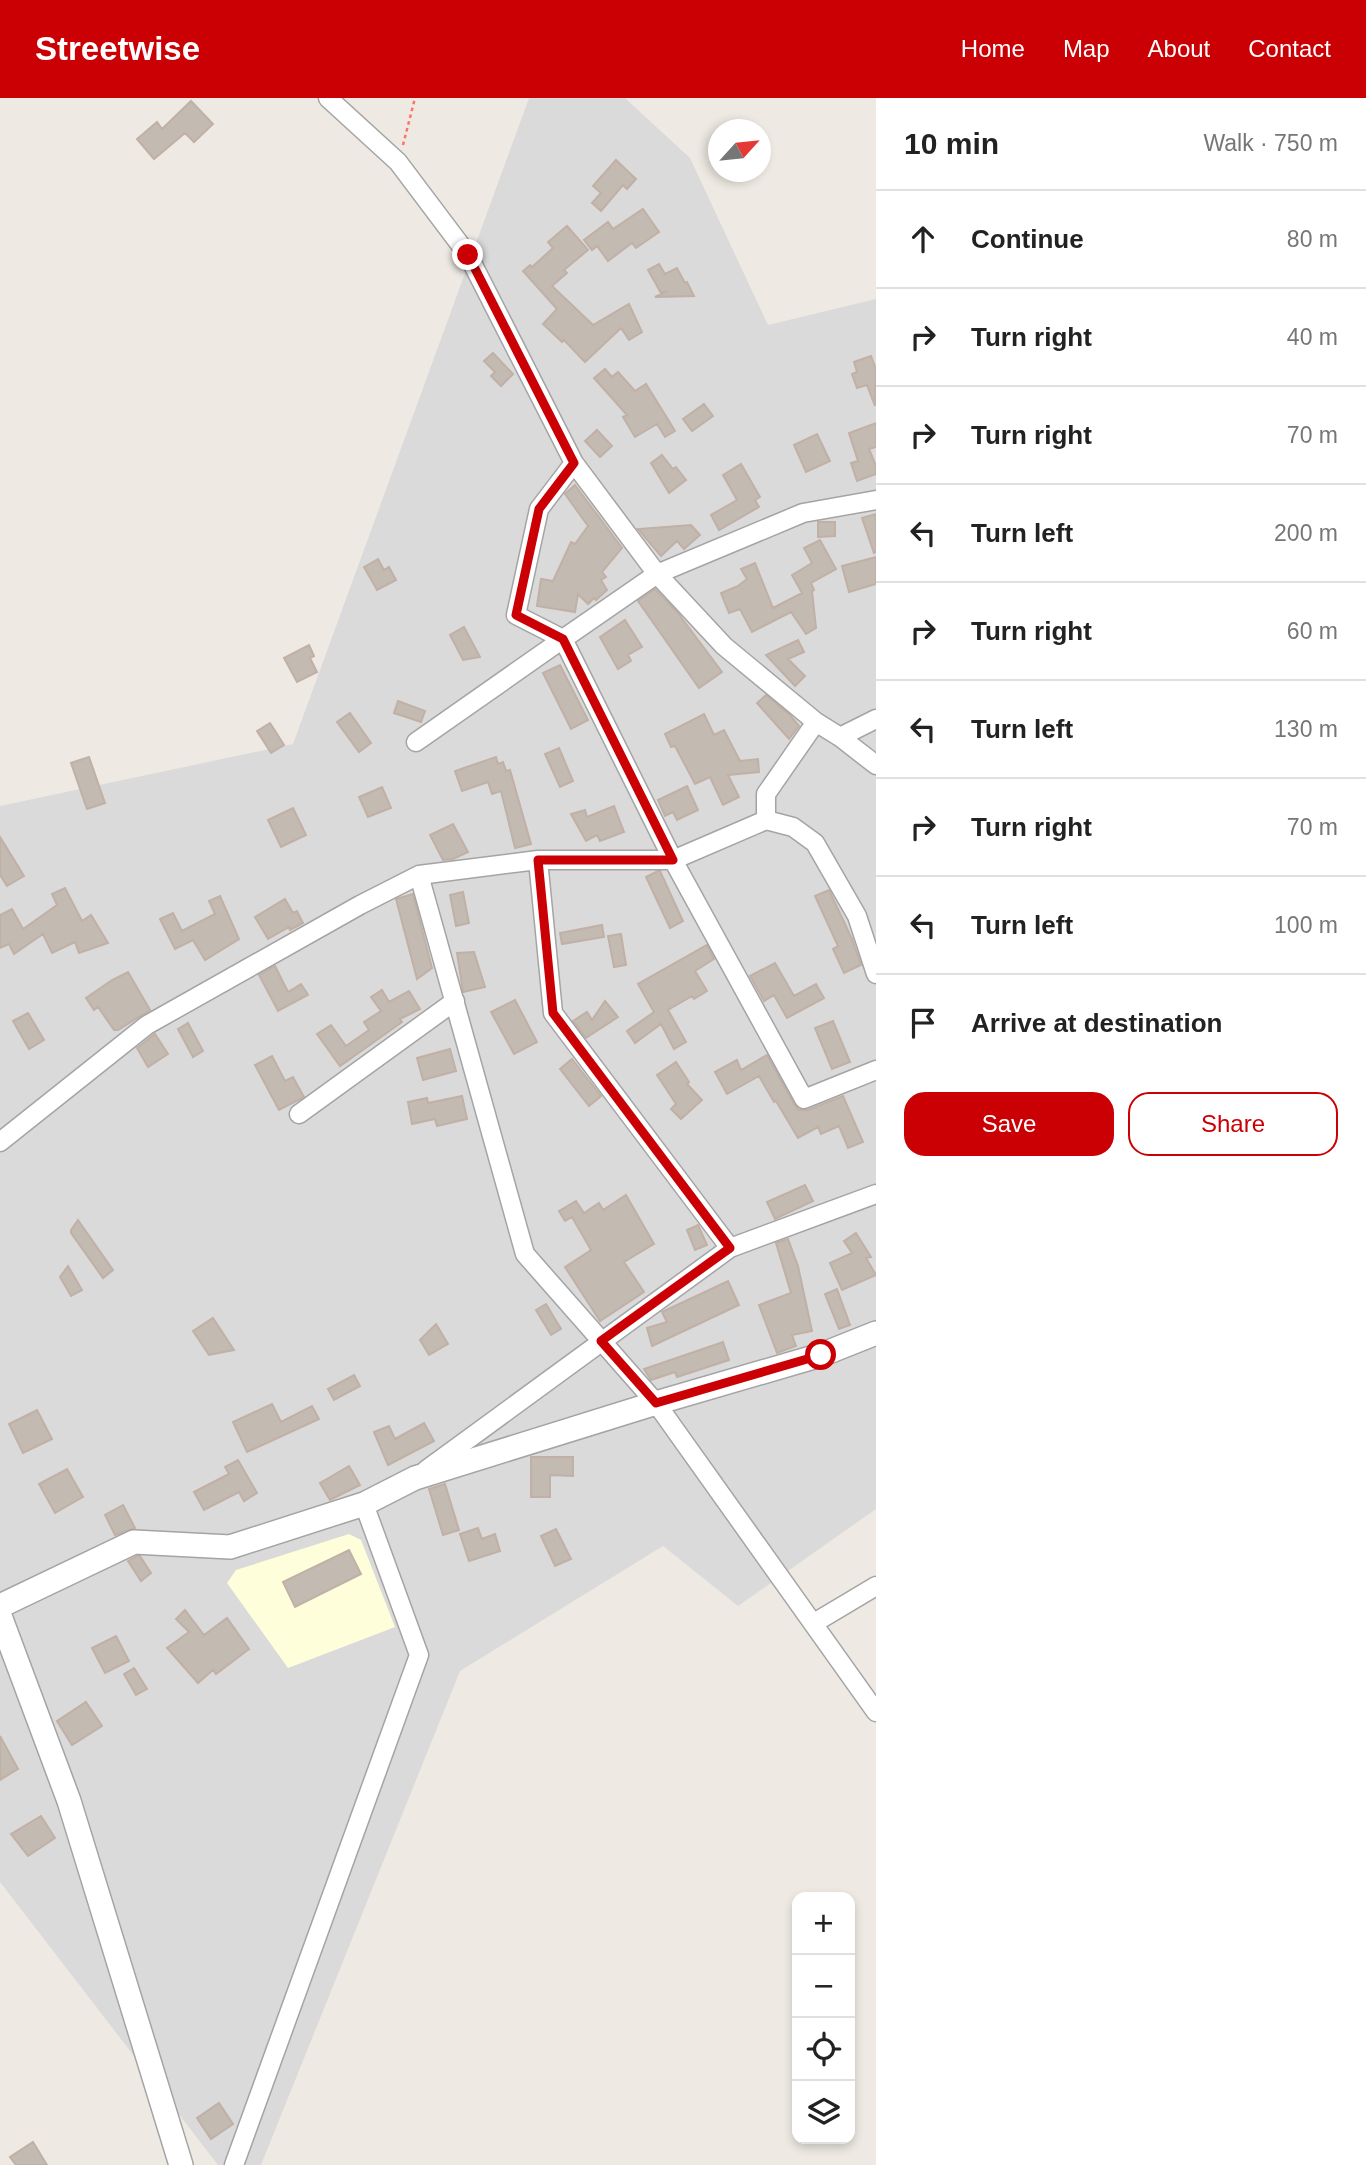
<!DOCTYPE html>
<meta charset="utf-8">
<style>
body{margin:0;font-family:Helvetica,sans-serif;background:#f6f6f6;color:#222}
.controls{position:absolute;right:21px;bottom:21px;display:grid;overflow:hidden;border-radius:14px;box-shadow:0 4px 10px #0003}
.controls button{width:63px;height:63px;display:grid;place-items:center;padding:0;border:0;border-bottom:2px solid #e0e0e0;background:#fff;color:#222;font:35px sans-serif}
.compass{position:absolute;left:708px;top:21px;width:63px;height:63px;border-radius:50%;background:#fff;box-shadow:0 4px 10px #0003;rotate:63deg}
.stop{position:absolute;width:21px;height:21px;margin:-16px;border:5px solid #ca0004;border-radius:50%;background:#fff}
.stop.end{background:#ca0004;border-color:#fff;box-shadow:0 2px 7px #0008}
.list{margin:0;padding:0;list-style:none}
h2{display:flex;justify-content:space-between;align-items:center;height:91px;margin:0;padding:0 28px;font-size:30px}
h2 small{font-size:23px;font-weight:400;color:#767676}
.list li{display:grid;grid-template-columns:46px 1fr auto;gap:21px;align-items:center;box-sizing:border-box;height:98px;padding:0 28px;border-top:2px solid #e0e0e0}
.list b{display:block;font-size:26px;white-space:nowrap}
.list em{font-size:23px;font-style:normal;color:#767676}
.actions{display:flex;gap:14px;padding:21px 28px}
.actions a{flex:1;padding:16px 0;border:2px solid #ca0004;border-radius:21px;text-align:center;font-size:24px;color:#ca0004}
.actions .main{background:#ca0004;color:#fff}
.icon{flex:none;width:38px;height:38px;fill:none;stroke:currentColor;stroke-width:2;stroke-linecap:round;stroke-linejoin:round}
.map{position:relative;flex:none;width:876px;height:2067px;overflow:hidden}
header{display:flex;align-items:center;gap:42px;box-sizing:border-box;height:98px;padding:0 35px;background:#ca0004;color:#fff}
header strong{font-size:33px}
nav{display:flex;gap:38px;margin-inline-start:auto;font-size:24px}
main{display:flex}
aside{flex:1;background:#fff}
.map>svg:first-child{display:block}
.residential{fill:#dbdada}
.education{fill:#fffedb}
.building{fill:#c3bab2;stroke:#c0b0a5;stroke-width:2}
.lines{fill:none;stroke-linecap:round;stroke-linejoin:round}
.minor-casing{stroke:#a4a4a4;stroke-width:21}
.tertiary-casing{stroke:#a4a4a4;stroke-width:26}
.path{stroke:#fa7468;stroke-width:2.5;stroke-dasharray:3.5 3.5;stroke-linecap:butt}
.minor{stroke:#fff;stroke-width:18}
.tertiary{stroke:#fff;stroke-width:23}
.route{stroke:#ca0004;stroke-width:9}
</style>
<header>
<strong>Streetwise</strong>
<nav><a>Home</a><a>Map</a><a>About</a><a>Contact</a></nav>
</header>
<main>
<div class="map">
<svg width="876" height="2067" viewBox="0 0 876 2067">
<rect width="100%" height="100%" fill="#eeeae3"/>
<path class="residential" d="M529 0H625L690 60 768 227 876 201V1411L738 1508 663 1448 460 1573 261 2067H218L0 1784V708L293 646Z"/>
<path class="education" d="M349 1436 361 1442 395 1529 288 1570 227 1485 236 1472Z"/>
<path class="building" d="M191 3 213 26 194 44 185 35 154 61 137 41 157 24 162 31Z
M616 62 636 81 627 91 623 87 601 113 592 105 601 95 593 88Z
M643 111 659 134 636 150 632 145 608 163 597 148 592 152 584 142 608 124 613 131Z
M567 128 588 152 564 172 567 175 552 188 593 227 629 206 642 234 629 242 621 230 585 264 564 242 562 244 543 226 557 211 523 173 530 167 532 169 553 150 548 144Z
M659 166 665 176 677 170 685 185 687 184 694 198 655 199 668 193 661 195 648 172Z
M493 255 513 276 501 288 491 278 495 274 484 263Z
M871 258 876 271 875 308 867 287 857 290 852 276 857 274 854 264Z
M605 271 612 279 618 274 635 293 646 286 675 333 665 339 657 326 635 339 623 319 627 317 594 280Z
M704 306 713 318 692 333 683 321Z
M876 325V349L869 351 876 368V376L857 383 851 365 858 363 849 335Z
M597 332 612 348 600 359 585 343Z
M817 336 830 363 806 374 794 347Z
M662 357 673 371 676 369 686 382 669 395 651 365Z
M741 366 760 399 755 402 759 409 719 432 711 417 737 402 723 377Z
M575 387 622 450 602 474 606 479 601 482 607 492 596 502 594 500 588 506 578 496 575 514 537 508 541 481 553 483 571 444 575 446 588 428 565 396Z
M876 416V454L874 455 862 420Z
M818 424H835V438L818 439Z
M691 427 700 437 684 451 677 443 661 458 638 431Z
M820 442 836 471 811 485 814 492 812 493 816 530 806 536 791 514 752 534 740 511 729 515 721 495 738 488 747 481 741 471 755 465 773 510 802 495 792 477 812 465 804 450Z
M876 459V486L849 494 842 468Z
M378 461 384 472 389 469 396 482 377 492 364 469Z
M655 491 677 514 722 574 699 590 638 503Z
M625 522 642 549 628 557 631 563 618 571 600 539Z
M464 529 480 559 463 562 450 537Z
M798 542 804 554 788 561 805 578 795 588 766 557Z
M309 547 314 558 310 560 317 574 297 584 284 560Z
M560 567 588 622 571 631 543 575Z
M766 597 790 617 799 628 789 641 757 605Z
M398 603 425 613 421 624 394 615Z
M350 615 371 645 359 654 337 624Z
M704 616 714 637 724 632 740 663 758 661 759 674 728 677 739 699 723 707 710 679 695 686 675 648 671 649 665 636Z
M270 625 284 647 271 655 257 633Z
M559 650 573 683 560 689 545 656Z
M89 659 105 705 87 711 71 665Z
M496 659 498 666 503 664 506 673 510 672 531 746 515 750 501 693 492 696 488 684 462 693 455 673Z
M687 688 698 712 677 722 673 714 665 718 658 702Z
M382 689 391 710 368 719 359 699Z
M614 708 624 734 600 743 597 737 586 743 571 716 585 712 587 719Z
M293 710 306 737 281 749 268 722Z
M453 726 468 754 453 761 443 762 430 737Z
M0 739 24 778 7 788 0 777Z
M658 773H660L683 823 670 830 646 779Z
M65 790 82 823 91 817 108 845 79 855 75 844 52 855 43 836 14 856 9 846 0 850V817L12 811 23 831 57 807 52 796Z
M829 792 852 841 861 867 844 875 833 851 838 848 815 798Z
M463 794 469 825 456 828 450 797Z
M413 796 432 870 417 881 396 801Z
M220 798 239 841 205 862 193 842 175 851 160 821 173 815 182 833 215 816 209 803Z
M285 801 293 815 297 813 303 825 290 832 289 829 268 841 255 819Z
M602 827 604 839 562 846 560 835Z
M621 836 626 867 614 869 608 838Z
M707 847 714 861 695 873 707 893 694 901 692 898 668 912 686 944 674 951 661 926 635 945 627 933 654 914 638 886Z
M474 854 485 889 463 894 457 855Z
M775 865 794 898 816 886 824 900 787 920 774 897 764 903 750 878Z
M275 868 288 894 301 886 308 897 278 913 259 877Z
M128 874 150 912 118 932H114L98 909 94 912 86 900 112 882Z
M382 892 389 904 409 893 420 911 400 921 402 924 340 968 317 936 331 927 346 948 369 932 364 924 381 913 371 899Z
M515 902 537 944 514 956 491 914Z
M605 903 618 919 586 940 573 923 587 914 592 922Z
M28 915 44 942 29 951 13 923Z
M833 923 850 964 832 971 815 930Z
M188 925 203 953 193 959 178 931Z
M155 936 168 956 148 969 137 950Z
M450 951 456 973 423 982 417 960Z
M767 957 794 1006 799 1012H808L843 998 863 1044 848 1050 839 1028 821 1036 818 1029 798 1040 776 1003 774 1004 759 978 727 996 715 974 737 962 741 972Z
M272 958 285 983 293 979 304 999 279 1012 255 967Z
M572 961 601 998 589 1008 560 971Z
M676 964 689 984 687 986 702 1002 681 1021 671 1011 676 1006 657 977Z
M462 998 467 1021 437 1028 435 1021 412 1026 408 1004 427 1000 428 1005Z
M805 1087 813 1103 775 1121 767 1104Z
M626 1097 654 1146 624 1164 644 1194 600 1223 565 1169 591 1152 572 1119 565 1123 559 1113 576 1103 584 1115 599 1105 603 1112Z
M78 1122 113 1172 103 1180 71 1135V1132Z
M698 1127 707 1147 695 1152 687 1132Z
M856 1135 871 1159 866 1160 876 1177 842 1192 830 1165 852 1155 844 1143Z
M788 1141 798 1168 812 1233 792 1237 796 1248 777 1255 759 1207 791 1195 776 1145Z
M68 1168 82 1192 71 1198 60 1179Z
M728 1183 739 1207 652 1248 647 1230 667 1224 662 1214Z
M837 1191 850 1227 839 1231 825 1196Z
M546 1206 561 1231 551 1237 536 1212Z
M213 1220 234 1252 209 1257 193 1233Z
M436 1226 448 1246 429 1257 420 1242Z
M723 1244 729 1262 677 1279 675 1274 651 1282 644 1271Z
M354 1277 360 1288 334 1302 328 1291Z
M272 1306 281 1324 312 1308 319 1321 247 1354 233 1324Z
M37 1312 52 1341 23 1355 9 1326Z
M424 1325 434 1343 388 1367 374 1334 389 1328 395 1341Z
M531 1359H573V1378L550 1377V1399H531Z
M238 1362 257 1395 244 1403 239 1394 204 1412 194 1394 229 1376 225 1369Z
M349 1368 360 1387 330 1402 320 1385Z
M67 1371 83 1399 55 1415 39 1386Z
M445 1386 459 1432 443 1437 429 1391Z
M123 1407 135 1430 115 1437 105 1417Z
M478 1430 482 1441 495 1436 500 1453 469 1463 460 1436Z
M556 1431 571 1461 555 1468 541 1438Z
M349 1452 361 1476 295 1509 283 1484Z
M137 1458H140L151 1475 141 1483 128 1463Z
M185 1512 204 1537 227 1520 249 1551 216 1576 213 1572 198 1585 167 1550 189 1534 176 1521Z
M116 1538 129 1563 105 1575 92 1550Z
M134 1570 147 1591 136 1597 124 1576Z
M86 1604 102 1628 72 1647 57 1623Z
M0 1638 18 1671 0 1682Z
M41 1718 55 1740 28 1758 11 1736Z
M219 2005 233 2026 211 2041 197 2020Z
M33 2044 47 2067H16L10 2059Z"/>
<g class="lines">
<g class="minor-casing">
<path id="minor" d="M328 0 398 64 468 157 574 365 657 476 724 548 816 624 840 639 876 667
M876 402 803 415 657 476 563 541 673 762 804 1001 876 972
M840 639 876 621
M416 644 563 541 516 517 539 411 574 365
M766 722V696L816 624
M538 762 553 915 730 1150
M419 777 525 1156 656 1305 876 1614
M299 1016 455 903
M0 1044 147 927 360 807 419 777 538 762H673L766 722 793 729 815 745 857 818 876 876
M426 1372 730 1150 876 1096
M814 1525 876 1488
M234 2067 419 1557 364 1406"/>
</g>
<g class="tertiary-casing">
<path id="tertiary" d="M0 1508 134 1444 230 1449 364 1406 415 1380 656 1305 821 1257 876 1235
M0 1518 69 1703 181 2067"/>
</g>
<path class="path" d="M403 47 415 0"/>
<use href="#minor" class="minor"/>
<use href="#tertiary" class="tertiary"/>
</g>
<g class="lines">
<path class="route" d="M468 157 574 365 539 411 516 517 563 541 673 762H538L553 915 730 1150 601 1243 656 1305 821 1257"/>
</g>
</svg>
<div class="controls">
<button>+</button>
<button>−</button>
<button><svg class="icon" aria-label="locate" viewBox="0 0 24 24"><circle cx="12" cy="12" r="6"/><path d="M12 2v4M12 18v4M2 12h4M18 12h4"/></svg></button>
<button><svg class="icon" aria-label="layers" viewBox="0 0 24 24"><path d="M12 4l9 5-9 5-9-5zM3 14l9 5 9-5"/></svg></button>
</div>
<svg class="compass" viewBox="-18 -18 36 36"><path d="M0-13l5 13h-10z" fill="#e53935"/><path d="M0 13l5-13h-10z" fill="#767676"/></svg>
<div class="stop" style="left:821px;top:1257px"></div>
<div class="stop end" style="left:468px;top:157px"></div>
</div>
<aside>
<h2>10 min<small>Walk · 750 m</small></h2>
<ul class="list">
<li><svg class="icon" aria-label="ahead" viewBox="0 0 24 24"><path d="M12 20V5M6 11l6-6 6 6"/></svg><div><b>Continue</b></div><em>80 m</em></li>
<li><svg class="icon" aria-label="right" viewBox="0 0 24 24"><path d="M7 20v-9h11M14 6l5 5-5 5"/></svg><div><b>Turn right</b></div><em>40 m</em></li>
<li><svg class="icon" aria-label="right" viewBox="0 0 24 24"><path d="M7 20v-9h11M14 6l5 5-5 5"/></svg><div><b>Turn right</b></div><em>70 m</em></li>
<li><svg class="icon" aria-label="left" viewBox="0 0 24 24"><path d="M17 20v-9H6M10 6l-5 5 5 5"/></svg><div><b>Turn left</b></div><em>200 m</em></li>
<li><svg class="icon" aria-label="right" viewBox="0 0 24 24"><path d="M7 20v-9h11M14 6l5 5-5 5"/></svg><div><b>Turn right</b></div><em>60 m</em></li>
<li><svg class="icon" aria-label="left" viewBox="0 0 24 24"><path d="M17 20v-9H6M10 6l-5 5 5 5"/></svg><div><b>Turn left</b></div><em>130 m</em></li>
<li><svg class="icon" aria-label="right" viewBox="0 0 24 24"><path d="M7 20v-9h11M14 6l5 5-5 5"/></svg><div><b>Turn right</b></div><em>70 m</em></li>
<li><svg class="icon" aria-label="left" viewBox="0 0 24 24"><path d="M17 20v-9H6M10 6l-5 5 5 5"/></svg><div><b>Turn left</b></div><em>100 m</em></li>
<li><svg class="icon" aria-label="arrive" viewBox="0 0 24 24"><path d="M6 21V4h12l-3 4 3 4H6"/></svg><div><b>Arrive at destination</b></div></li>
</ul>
<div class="actions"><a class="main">Save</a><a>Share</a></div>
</aside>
</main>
